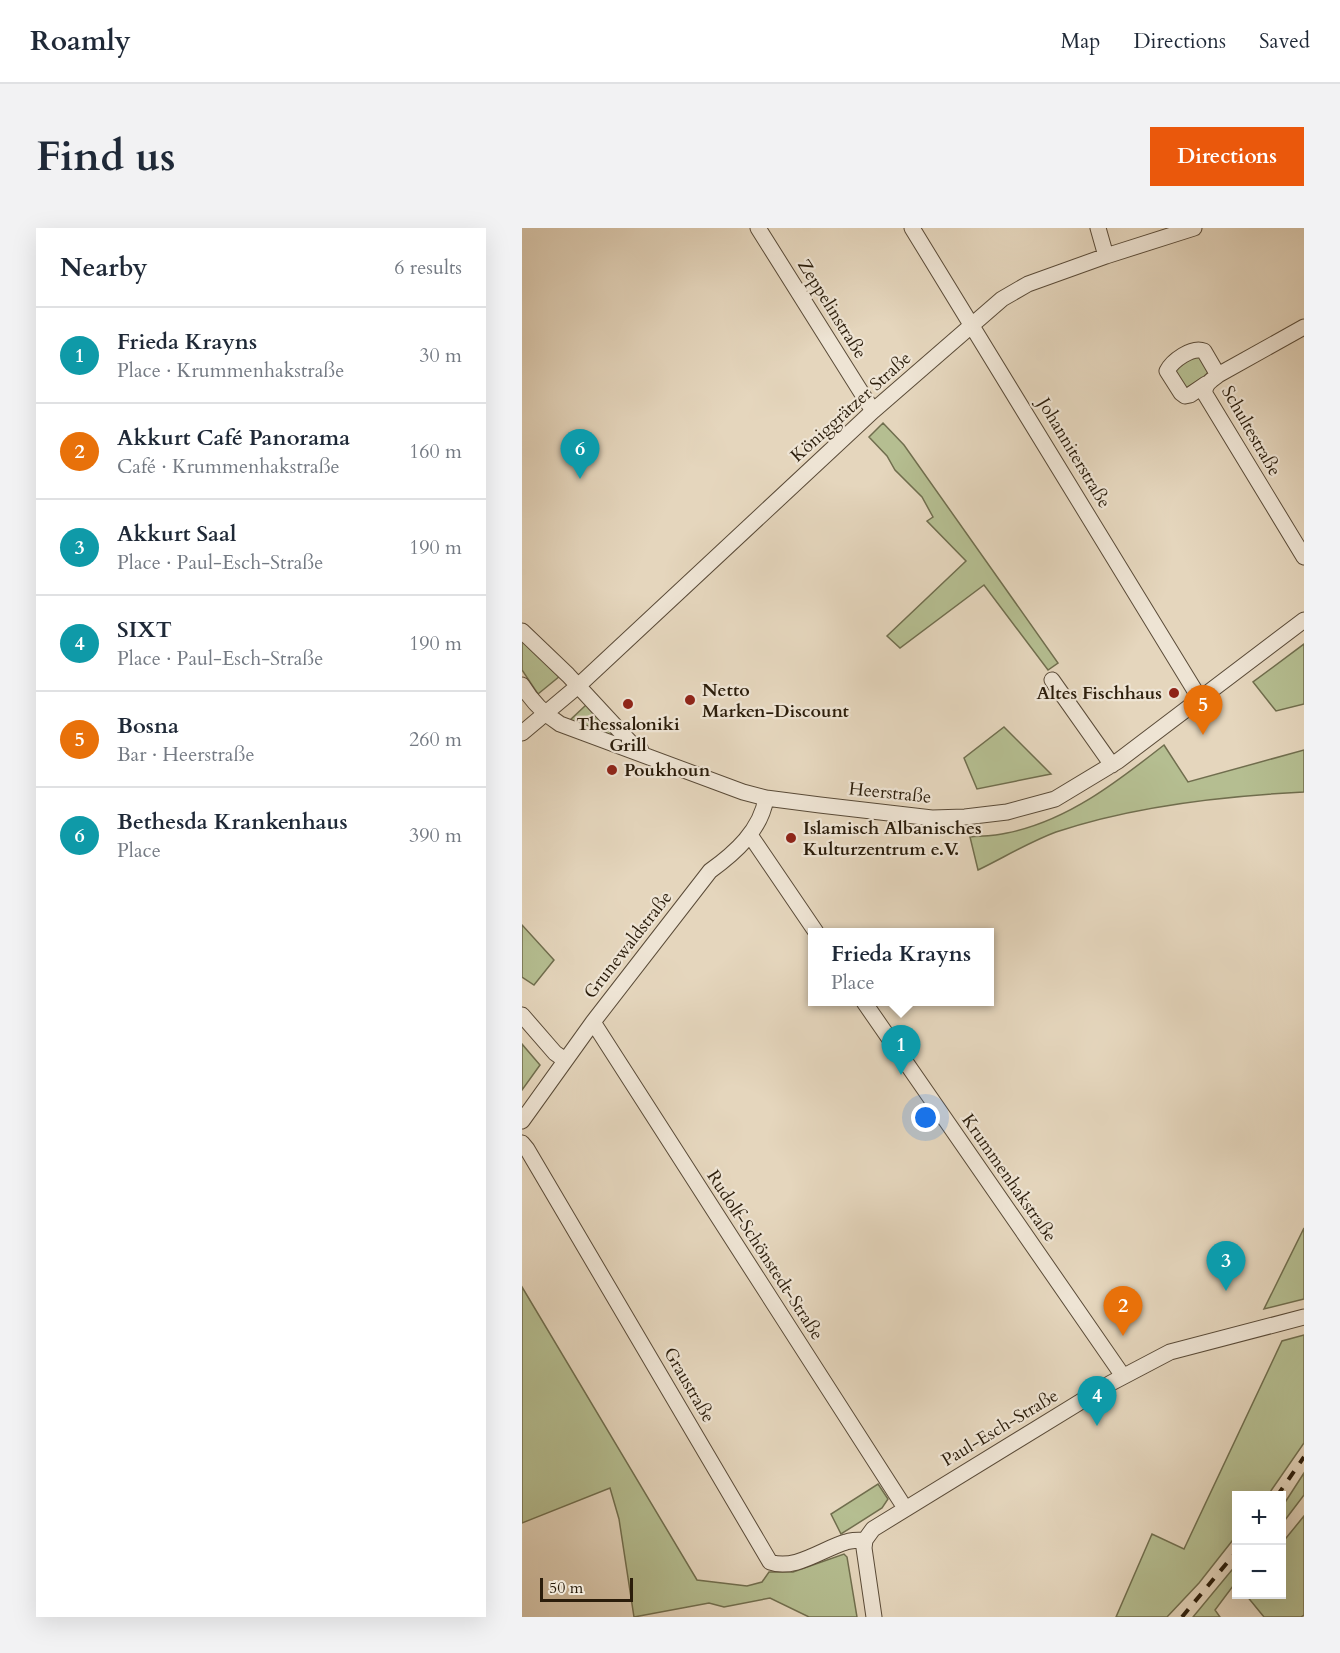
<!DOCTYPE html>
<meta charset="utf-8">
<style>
body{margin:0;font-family:Cardo,serif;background:#f2f2f3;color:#1f2937}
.controls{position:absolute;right:18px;bottom:18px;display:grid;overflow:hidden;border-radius:0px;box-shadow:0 6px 24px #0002}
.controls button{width:54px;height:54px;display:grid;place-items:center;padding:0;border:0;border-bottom:2px solid #e0e1e3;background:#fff;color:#1f2937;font:30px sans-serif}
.scale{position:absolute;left:18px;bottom:15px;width:93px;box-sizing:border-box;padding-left:6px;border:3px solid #2b1d0b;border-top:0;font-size:16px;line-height:21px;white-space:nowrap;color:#2b1d0b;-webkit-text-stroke:4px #eee4d4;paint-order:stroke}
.you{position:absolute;left:404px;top:890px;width:21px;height:21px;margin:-15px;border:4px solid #fff;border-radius:50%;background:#1a73e8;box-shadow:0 0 0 9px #1a73e833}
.badge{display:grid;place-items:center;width:39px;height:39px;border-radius:50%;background:#ea580c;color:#fff;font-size:20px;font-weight:700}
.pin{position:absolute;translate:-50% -50px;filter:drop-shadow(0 2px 3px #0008)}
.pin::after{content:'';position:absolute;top:32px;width:21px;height:18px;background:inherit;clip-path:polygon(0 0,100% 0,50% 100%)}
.popup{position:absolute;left:286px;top:700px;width:186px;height:78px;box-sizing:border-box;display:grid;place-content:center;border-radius:0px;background:#fff;filter:drop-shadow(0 2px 4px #0005);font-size:20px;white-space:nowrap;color:#747a83}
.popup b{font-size:22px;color:#1f2937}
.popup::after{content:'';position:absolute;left:50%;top:100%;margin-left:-12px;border:12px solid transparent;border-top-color:#fff}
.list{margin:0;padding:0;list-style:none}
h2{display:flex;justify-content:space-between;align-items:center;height:78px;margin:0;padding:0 24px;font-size:26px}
h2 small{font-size:20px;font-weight:400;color:#747a83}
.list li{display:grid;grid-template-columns:39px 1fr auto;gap:18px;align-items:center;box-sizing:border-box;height:96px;padding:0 24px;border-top:2px solid #e0e1e3}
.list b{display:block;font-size:22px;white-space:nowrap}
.list p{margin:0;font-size:20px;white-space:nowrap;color:#747a83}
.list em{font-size:20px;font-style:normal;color:#747a83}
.map{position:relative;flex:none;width:782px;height:1389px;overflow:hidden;border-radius:0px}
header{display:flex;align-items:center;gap:36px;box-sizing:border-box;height:84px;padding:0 30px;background:#fff;border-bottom:2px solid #e0e1e3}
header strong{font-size:28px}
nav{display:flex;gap:33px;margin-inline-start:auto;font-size:21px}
.intro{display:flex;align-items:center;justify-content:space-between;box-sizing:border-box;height:144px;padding:0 36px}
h1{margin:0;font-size:42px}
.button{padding:15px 27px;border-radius:0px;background:#ea580c;color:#fff;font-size:21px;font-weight:700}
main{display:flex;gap:36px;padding:0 36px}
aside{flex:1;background:#fff;border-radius:0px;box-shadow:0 6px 24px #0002}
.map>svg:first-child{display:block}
.green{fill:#b5be91;stroke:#706e4e;stroke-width:1.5}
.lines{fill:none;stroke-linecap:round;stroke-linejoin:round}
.minor-casing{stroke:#5a4b38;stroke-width:17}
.minor{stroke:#eee4d4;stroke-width:15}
.rail{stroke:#2b1d0b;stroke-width:4;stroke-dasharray:10 10;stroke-linecap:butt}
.poi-dot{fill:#8f2418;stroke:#eee4d4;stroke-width:2}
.labels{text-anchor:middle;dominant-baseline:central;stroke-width:4.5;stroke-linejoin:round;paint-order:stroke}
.street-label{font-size:18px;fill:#2b1d0b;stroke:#eee4d4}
.poi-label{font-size:18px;font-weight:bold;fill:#2b1d0b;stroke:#eee4d4;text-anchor:start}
</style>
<header>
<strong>Roamly</strong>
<nav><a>Map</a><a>Directions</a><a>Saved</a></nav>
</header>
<div class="intro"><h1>Find us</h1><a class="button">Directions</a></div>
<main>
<aside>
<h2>Nearby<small>6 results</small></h2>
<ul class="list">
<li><span class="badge" style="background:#0f9aa8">1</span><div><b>Frieda Krayns</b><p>Place · Krummenhakstraße</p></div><em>30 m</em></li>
<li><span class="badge" style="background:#e8710a">2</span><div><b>Akkurt Café Panorama</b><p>Café · Krummenhakstraße</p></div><em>160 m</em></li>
<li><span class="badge" style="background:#0f9aa8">3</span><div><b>Akkurt Saal</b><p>Place · Paul-Esch-Straße</p></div><em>190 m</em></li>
<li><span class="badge" style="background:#0f9aa8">4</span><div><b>SIXT</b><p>Place · Paul-Esch-Straße</p></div><em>190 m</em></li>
<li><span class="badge" style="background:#e8710a">5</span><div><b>Bosna</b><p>Bar · Heerstraße</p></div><em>260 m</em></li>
<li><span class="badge" style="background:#0f9aa8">6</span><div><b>Bethesda Krankenhaus</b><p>Place</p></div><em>390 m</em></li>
</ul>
</aside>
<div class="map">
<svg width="782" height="1389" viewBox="0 0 782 1389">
<rect width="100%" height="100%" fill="#e5d6bd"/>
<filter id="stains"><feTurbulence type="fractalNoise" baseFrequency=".00333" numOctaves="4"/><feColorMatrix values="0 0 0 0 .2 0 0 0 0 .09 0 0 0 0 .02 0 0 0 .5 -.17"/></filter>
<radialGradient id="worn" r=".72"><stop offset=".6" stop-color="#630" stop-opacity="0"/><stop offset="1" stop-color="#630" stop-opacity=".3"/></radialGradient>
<path class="green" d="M669 128 679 130 686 143 685 147 661 162 653 148 655 138Z
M361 195 382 217 536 435 526 442 462 357 378 420 365 408 444 333 405 293 411 289 400 269 373 242 365 228 347 209Z
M0 410 38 448 16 466 0 442Z
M782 416V476L754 483 731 454Z
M64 477 95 511 47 493Z
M482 499 529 546 455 561 442 530Z
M642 517 666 554 782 522V564C701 568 611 578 534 604 507 614 481 630 456 642L448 609C460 608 473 608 485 605 545 593 595 554 642 517Z
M0 697 32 732 12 757 0 749Z
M0 816 18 837 0 862Z
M782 1000V1071L742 1081Z
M0 1059 175 1352 225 1358 240 1354 247 1344H271L322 1326 325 1329 335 1389H287L248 1370 202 1379 187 1375 112 1389 97 1291 88 1260 0 1295Z
M782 1107V1215L746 1267 714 1268V1308L677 1355 645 1389H594L630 1306 662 1321 760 1113Z
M782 1245V1267L760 1296V1279Z
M356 1256 366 1271 360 1280 319 1306 309 1286Z
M782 1288V1387L779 1389H742L724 1367 760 1366V1315Z
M714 1337V1354L693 1382 698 1389H671Z"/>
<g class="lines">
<g class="minor-casing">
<path id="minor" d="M236 0 351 183
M390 0 678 471
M576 0 584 28
M782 99 696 147C689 153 682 156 683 166L782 329
M684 156 668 167 663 168 659 165 645 143C650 133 670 118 682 123L696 147
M0 403 46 447 109 515 119 522
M530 452 590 537
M0 457C10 474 21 485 38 496L221 564 244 570 298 577 410 590 443 589 485 584 533 571 596 533 782 392
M0 505 56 458 351 183 480 71 506 56 584 28 672 0
M228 607 294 704
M342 774 601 1148
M0 787 33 825 43 832
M71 794 383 1280
M0 893 71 794 188 643C213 625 239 602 244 570
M0 915 5 921 248 1334C273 1343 300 1321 324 1314 330 1312 337 1312 343 1312
M352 1389 342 1320 343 1312 351 1301 589 1155 648 1124 782 1089"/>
</g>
<use href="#minor" class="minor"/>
<path class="rail" d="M755 1268 782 1229
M660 1389 714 1324"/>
</g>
<g class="poi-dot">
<circle cx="652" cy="465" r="6"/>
<circle cx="168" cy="472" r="6"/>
<circle cx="106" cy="476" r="6"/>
<circle cx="90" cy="542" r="6"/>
<circle cx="269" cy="610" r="6"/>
</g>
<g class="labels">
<g class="street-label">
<text transform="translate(310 81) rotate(58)">Zeppelinstraße</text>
<text transform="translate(329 179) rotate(-42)">Königgrätzer Straße</text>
<text transform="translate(729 203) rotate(60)">Schultestraße</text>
<text transform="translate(552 225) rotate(59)">Johanniterstraße</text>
<text transform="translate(368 565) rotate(6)">Heerstraße</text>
<text transform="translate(106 717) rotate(-52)">Grunewaldstraße</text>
<text transform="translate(487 950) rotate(55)">Krummenhakstraße</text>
<text transform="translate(243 1027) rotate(57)">Rudolf-Schönstedt-Straße</text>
<text transform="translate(167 1157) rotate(60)">Graustraße</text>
<text transform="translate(478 1200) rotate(-31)">Paul-Esch-Straße</text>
</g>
<g class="poi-label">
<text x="180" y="462">Netto<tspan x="180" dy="21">Marken-Discount</tspan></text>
<text x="640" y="465" text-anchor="end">Altes Fischhaus</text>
<text x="106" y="496" text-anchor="middle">Thessaloniki<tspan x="106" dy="21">Grill</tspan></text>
<text x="102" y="542">Poukhoun</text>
<text x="281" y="600">Islamisch Albanisches<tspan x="281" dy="21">Kulturzentrum e.V.</tspan></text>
</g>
</g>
<rect width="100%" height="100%" filter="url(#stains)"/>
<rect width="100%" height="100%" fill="url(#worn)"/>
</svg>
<div class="controls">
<button>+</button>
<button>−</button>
</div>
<div class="scale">50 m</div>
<div class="you"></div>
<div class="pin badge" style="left:379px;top:847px;background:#0f9aa8">1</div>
<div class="popup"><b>Frieda Krayns</b>Place</div>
<div class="pin badge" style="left:601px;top:1108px;background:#e8710a">2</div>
<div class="pin badge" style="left:704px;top:1063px;background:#0f9aa8">3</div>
<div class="pin badge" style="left:575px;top:1198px;background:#0f9aa8">4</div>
<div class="pin badge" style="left:681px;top:507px;background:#e8710a">5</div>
<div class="pin badge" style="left:58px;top:251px;background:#0f9aa8">6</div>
</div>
</main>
